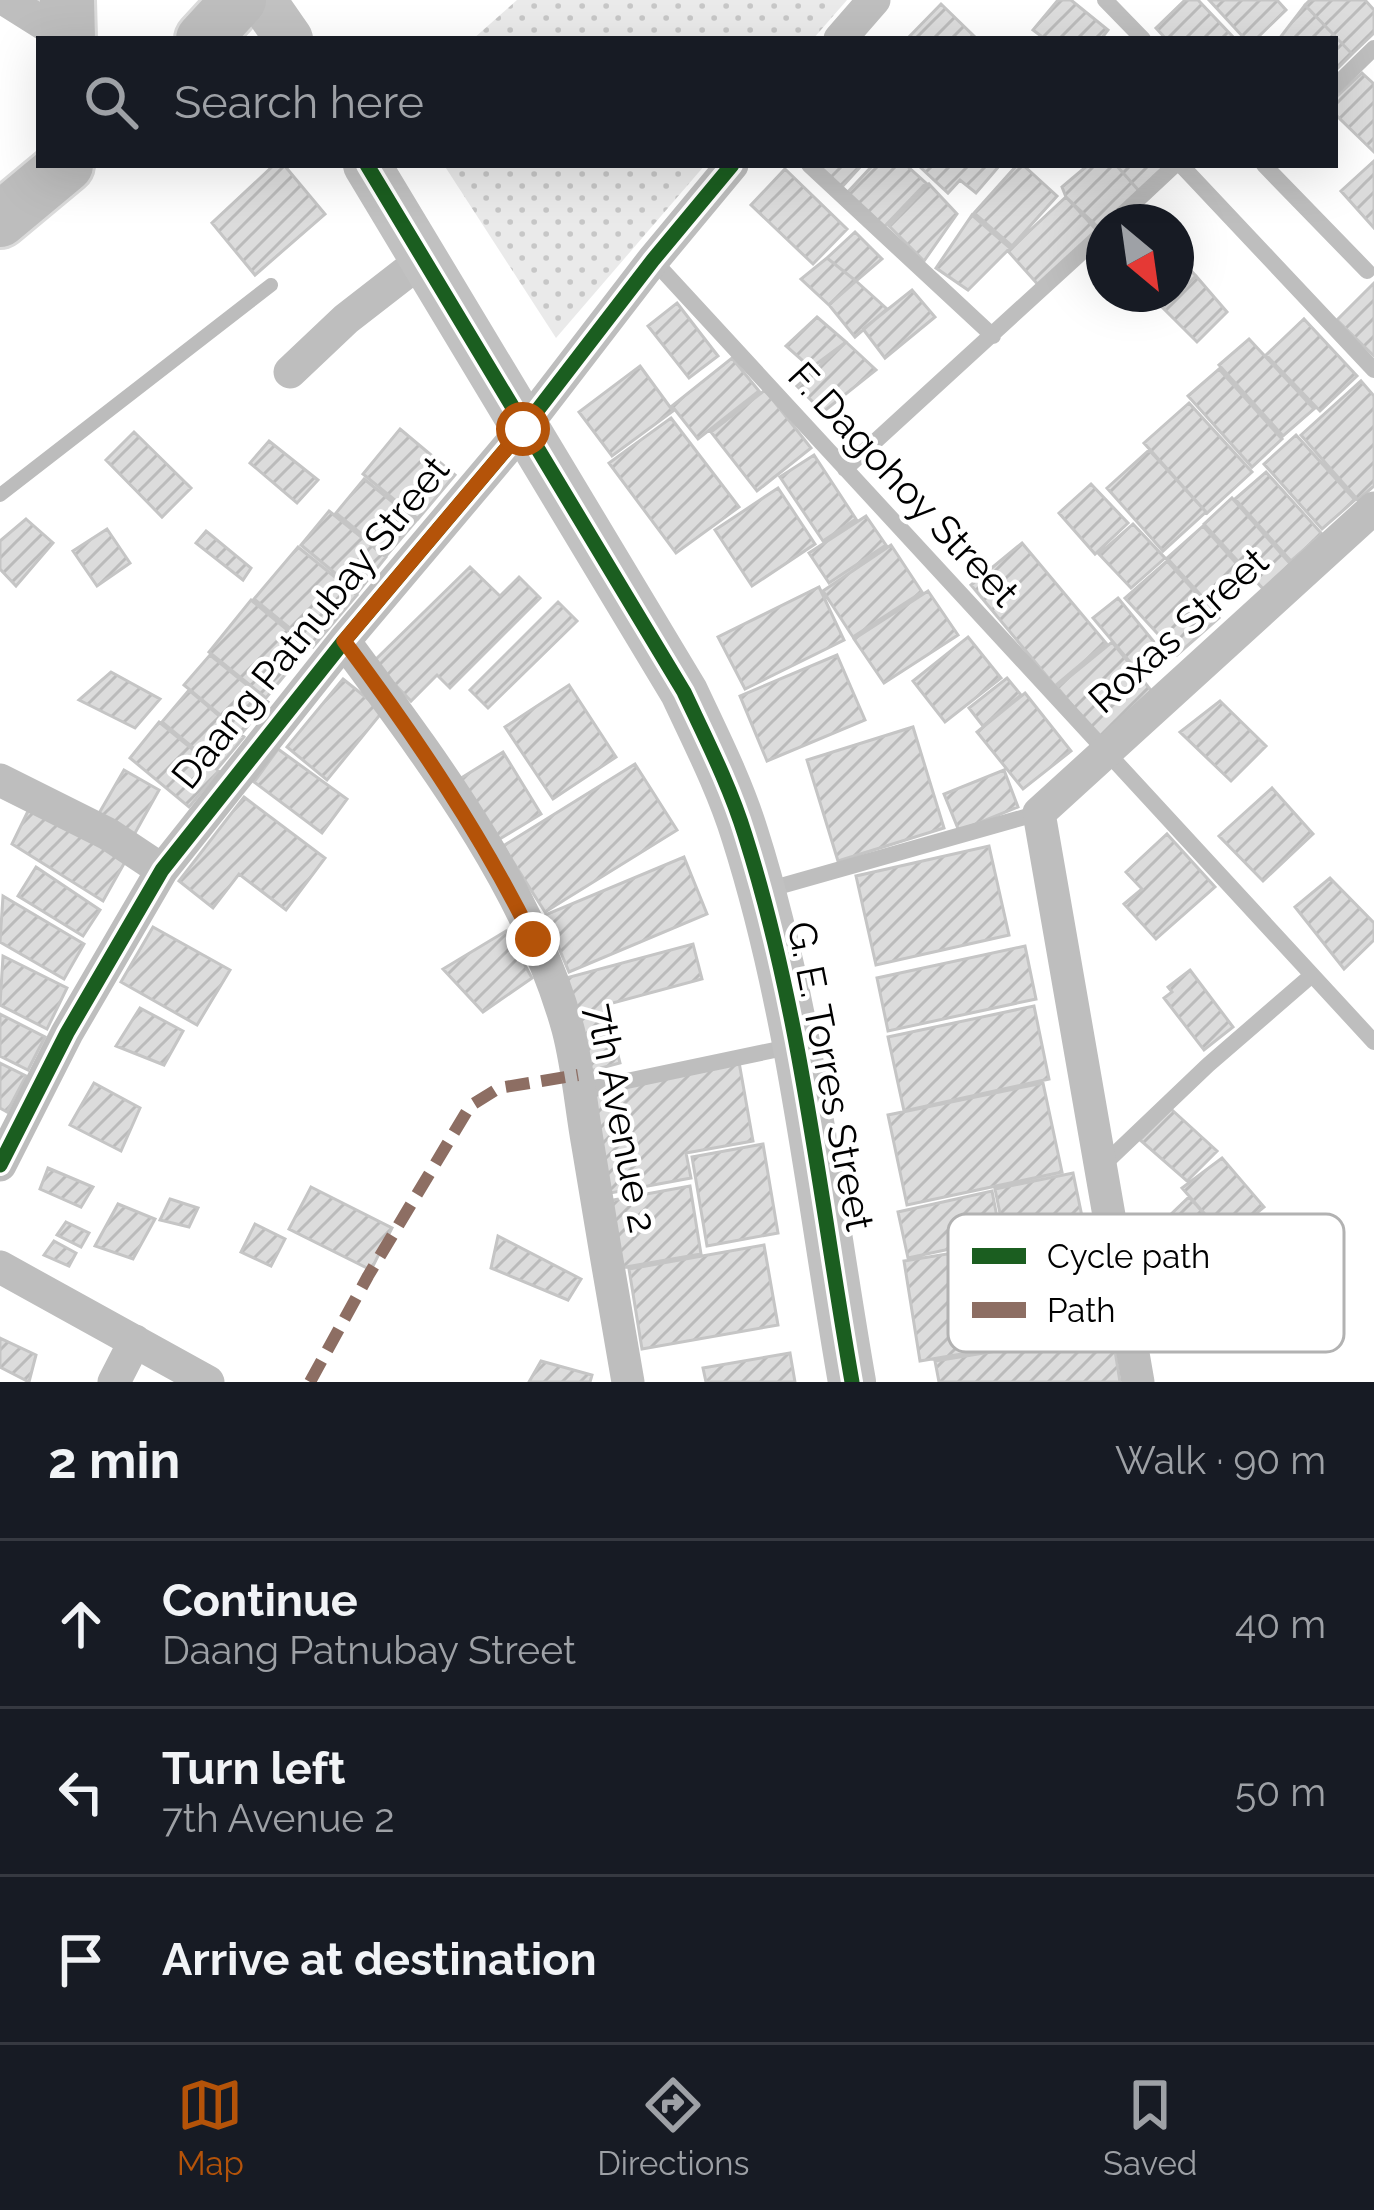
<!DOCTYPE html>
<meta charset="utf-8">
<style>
body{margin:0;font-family:Raleway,sans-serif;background:#20242c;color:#f1f3f6}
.compass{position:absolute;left:1086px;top:204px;width:108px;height:108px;border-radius:50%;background:#171b24;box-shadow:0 12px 48px #0002;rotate:151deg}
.stop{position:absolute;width:36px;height:36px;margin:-27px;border:9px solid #b45309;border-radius:50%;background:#fff}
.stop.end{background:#b45309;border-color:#fff;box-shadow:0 3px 12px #0008}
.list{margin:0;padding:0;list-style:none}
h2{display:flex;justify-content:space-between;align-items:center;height:156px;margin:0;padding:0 48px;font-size:51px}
h2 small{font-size:39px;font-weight:400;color:#9ea1a6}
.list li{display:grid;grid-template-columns:78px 1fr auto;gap:36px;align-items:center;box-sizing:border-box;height:168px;padding:0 48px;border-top:3px solid #363941}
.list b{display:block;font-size:45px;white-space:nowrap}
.list p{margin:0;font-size:39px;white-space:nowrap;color:#9ea1a6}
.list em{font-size:39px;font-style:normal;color:#9ea1a6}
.icon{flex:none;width:66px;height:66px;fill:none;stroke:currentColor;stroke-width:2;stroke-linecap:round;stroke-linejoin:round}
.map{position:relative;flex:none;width:1374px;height:1382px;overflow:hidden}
.search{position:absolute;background:#171b24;box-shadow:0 12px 48px #0002;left:36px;right:36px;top:36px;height:132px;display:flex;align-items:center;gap:30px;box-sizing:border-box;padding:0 42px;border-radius:0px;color:#9ea1a6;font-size:45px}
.sheet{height:660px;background:#171b24}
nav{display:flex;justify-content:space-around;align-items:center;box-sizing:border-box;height:168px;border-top:3px solid #363941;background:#171b24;font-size:33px;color:#9ea1a6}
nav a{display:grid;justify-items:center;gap:6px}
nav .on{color:#b45309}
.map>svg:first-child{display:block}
.grass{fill:url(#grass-dots)}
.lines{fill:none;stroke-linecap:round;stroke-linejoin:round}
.stream{stroke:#bcbcbc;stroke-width:14}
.building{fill:url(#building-hatch);stroke:#c5c5c5;stroke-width:3}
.primary-casing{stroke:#dbdbdb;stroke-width:60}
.lane{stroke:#bebebe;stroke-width:16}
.street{stroke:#bebebe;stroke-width:33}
.secondary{stroke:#c1c1c1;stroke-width:48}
.primary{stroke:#bdbdbd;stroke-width:54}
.quiet{stroke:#8d6e63;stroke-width:12;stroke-dasharray:24 12;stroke-linecap:butt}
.cycleway-casing{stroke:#fff;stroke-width:22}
.cycleway{stroke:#1b5e20;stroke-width:15}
.route{stroke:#b45309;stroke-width:15}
.labels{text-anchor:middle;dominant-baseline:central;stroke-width:9;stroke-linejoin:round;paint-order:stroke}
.street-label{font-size:39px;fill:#000;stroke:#fff}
.key{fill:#fff;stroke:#b2b2b2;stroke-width:3}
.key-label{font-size:33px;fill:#000}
</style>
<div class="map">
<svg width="1374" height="1382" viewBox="0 0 1374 1382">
<defs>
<pattern id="grass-dots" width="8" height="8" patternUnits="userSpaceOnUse" patternTransform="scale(3)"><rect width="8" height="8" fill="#eaeaea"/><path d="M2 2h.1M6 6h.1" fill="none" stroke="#c7c7c7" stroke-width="1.8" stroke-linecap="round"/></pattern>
<pattern id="building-hatch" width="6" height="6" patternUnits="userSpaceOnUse" patternTransform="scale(3)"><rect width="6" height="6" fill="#dcdcdc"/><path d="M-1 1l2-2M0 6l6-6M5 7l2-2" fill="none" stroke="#bbb"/></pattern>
</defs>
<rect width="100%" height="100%" fill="#fff"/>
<path class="grass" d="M517 0H847L813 39H473Z
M444 165H705L556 338Z"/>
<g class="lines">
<path class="stream" d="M0 495 271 285"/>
</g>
<path class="building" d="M1058 0H1071L1108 30 1101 39H1045L1033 30Z
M1185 0H1198L1235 39H1166L1156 28Z
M1209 0H1277L1286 10 1256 39H1245Z
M1310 0H1365L1374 10V33L1352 54 1305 5Z
M941 4 977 39H907Z
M1305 5 1352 54 1335 71V39H1279Z
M1362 73 1374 84V152L1335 114V98Z
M1374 161V228L1341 191Z
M274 165H284L325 214 255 275 212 223Z
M818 165H862L842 187Z
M873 165H906L926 183 882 229 845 195Z
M918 165H1000L976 193 960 180 948 193Z
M1017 165H1023L1057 196 1012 246 974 213Z
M1088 165H1116L1140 192 1099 228 1066 197 1062 187Z
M1116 165H1169L1140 192Z
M785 169 847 229 813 264 751 205Z
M929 184 957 214 924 261 889 226Z
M1066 197 1101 235 1042 289 1008 251Z
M972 215 1010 248 968 290 936 268Z
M855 232 882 259 856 281 827 258Z
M1176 255 1196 276 1163 308 1149 294H1176Z
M827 258 856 281 829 305 801 279Z
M1196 276 1227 312 1197 342 1163 308Z
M856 281 887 309 855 337 829 305Z
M1374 283V356L1337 320Z
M912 290 935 317 885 358 863 329Z
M677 303 718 356 689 378 648 326Z
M817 317 846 342 811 368 786 346Z
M1304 319 1357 376 1320 411 1266 355Z
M1249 339 1314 409 1283 436 1219 365Z
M846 342 876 370 823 412 797 386Z
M732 358 759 391 698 439 672 406Z
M640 366 673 411 612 456 579 412Z
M1219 369 1282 439 1252 467 1188 396Z
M1361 381 1374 396V486L1358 500 1301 435Z
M765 390 811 448 757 491 711 432Z
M1189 403 1252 472 1207 513 1144 443Z
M671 418 739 507 676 553 609 463Z
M400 429 455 475 418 519 363 474Z
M134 432 191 488 162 517 106 460Z
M1296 435 1355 500 1322 529 1264 464Z
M269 441 318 480 297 503 250 463Z
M1149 450 1206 512 1163 551 1107 488Z
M814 455 856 519 823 541 780 477Z
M1266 472 1322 534 1291 561 1235 499Z
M364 479 416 521 387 555 336 513Z
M1091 484 1128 523 1095 554 1059 513Z
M778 488 815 544 752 586 715 530Z
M1232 498 1293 567 1266 592 1204 524Z
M329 511 386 557 358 592 301 545Z
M866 516 886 545 829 583 809 553Z
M26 519 53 543 16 586 0 569V541Z
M1133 524 1165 558 1131 588 1099 554Z
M1203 526 1243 571 1208 603 1167 558Z
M107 529 130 563 97 586 73 551Z
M206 531 251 568 243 580 196 543Z
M1022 543 1106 643 1055 686 971 585Z
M891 545 922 592 853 637 823 591Z
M298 547 357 595 313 647 254 599Z
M1167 561 1219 618 1177 655 1125 598Z
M470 567 500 596 519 577 540 598 450 688 437 675 411 701 373 662Z
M819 587 844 640 745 689 718 637Z
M928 591 958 635 884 683 854 639Z
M1118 598 1159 648 1135 668 1093 618Z
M251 600 308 647 266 698 209 652Z
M558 602 577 621 488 708 470 690Z
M968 637 1001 678 945 722 913 681Z
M1112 642 1154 694 1100 739 1057 687Z
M210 655 268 702 242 733 184 685Z
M837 655 865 720 767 761 740 696Z
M111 672 160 699 135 728 79 700Z
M1007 678 1021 695 983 726 969 708Z
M343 679 383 711 327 780 287 747Z
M569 685 616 757 553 799 505 727Z
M189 690 244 737 218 768 162 722Z
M1025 693 1071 751 1023 789 977 732Z
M1220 701 1266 746 1231 781 1180 732Z
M159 722 219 771 189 807 130 758Z
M913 727 944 828 838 861 807 760Z
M278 749 347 799 322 833 254 782Z
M503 752 541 814 488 846 450 785Z
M635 764 677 830 545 912 503 846Z
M124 770 159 790 130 842 94 822Z
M1004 770 1018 807 959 831 944 794Z
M1272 788 1313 834 1263 881 1219 836Z
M244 797 325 858 286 910 239 874 213 908 179 881Z
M32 803 126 860 103 901 12 844Z
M1167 834 1215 887 1156 939 1124 904 1142 889 1126 872Z
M989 846 1009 935 876 965 856 876Z
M684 857 707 914 569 972 545 915Z
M36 867 100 910 83 936 18 896Z
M1330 878 1374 923V940L1344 969 1295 907Z
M3 896 84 944 64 979 0 942Z
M153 927 230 970 197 1025 121 982Z
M506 931 532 978 483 1012 443 969Z
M693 944 702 979 605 1005 620 1063 590 1071 566 978Z
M1025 946 1036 999 888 1031 877 978Z
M3 956 67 988 47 1029 0 1005Z
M1190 970 1233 1027 1204 1050 1164 998 1172 992 1168 987Z
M1034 1006 1049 1079 904 1111 888 1037Z
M140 1008 183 1031 164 1065 116 1046Z
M0 1014 45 1037 28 1070 0 1056Z
M739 1062 753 1141 686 1153 691 1178 610 1193 593 1088Z
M0 1063 26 1076 7 1112 0 1108Z
M94 1083 140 1108 121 1151 70 1125Z
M1043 1083 1062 1172 907 1205 888 1115Z
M1171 1109 1217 1151 1187 1181 1140 1140Z
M763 1144 778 1233 707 1246 692 1157Z
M1222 1158 1264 1207 1226 1238 1182 1188Z
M48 1168 93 1187 81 1207 40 1189Z
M1073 1173 1084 1226 1006 1243 995 1189Z
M690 1186 701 1254 620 1268 608 1201Z
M311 1187 392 1228 371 1270 289 1229Z
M992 1191 1001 1238 908 1258 898 1212Z
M1189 1197 1226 1238 1205 1257 1168 1217Z
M170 1199 198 1208 189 1227 160 1220Z
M118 1204 155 1219 133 1259 95 1246Z
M66 1222 89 1233 81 1247 57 1235Z
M255 1224 285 1239 271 1266 241 1252Z
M1095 1230 1111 1329 920 1361 904 1261Z
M498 1236 581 1279 568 1300 491 1268Z
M54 1241 76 1253 69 1266 44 1255Z
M764 1245 778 1325 642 1349 629 1269Z
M1112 1332 1120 1382H939L935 1361Z
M0 1338 36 1355 29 1382 0 1367Z
M790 1353 795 1382H706L703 1368Z
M541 1361 592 1375 590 1382H529Z"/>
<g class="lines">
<g class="primary-casing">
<path id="primary" d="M67 0 68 39
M203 39 239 0
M0 220 66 165"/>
</g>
<path class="lane" d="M1105 0 1143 39
M1335 86 1374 48
M809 165 993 336
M1181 165 1374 370
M1264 165 1367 271
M1114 222 1175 165
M653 260 1374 1042
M845 469 1104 232
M763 891 1039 813
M579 1091 794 1046
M1100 1168 1208 1065 1312 975"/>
<path class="street" d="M6 0 68 39
M840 39 874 0
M290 372 346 319 422 260
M344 641C431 759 528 885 568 1029 578 1067 581 1107 588 1146 601 1225 614 1303 628 1382
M0 780 108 834 162 870
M0 1165 67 1033 162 870 344 641 523 429 653 260 732 165
M0 1267 208 1382
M114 1382 135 1341
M1138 1382 1039 813 1374 508"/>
<path class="secondary" d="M262 0 289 39
M367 165 684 692C706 739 730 786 745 835 801 1011 820 1200 852 1382"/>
<use href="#primary" class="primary"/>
<path class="quiet" d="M310 1382 368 1276 470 1106 499 1088 578 1075"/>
<g class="cycleway-casing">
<path id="cycleway" d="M367 165 684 692C706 739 730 786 745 835 801 1011 820 1200 852 1382
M0 1165 67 1033 162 870 344 641 523 429 653 260 732 165"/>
</g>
<use href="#cycleway" class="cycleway"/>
</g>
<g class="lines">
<path class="route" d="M523 429 344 641C415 736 480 832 533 939"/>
</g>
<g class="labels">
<g class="street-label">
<text transform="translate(904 484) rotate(47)">F. Dagohoy Street</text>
<text transform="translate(310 622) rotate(-51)">Daang Patnubay Street</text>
<text transform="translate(1178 630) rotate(-42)">Roxas Street</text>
<text transform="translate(831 1076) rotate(79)">G. E. Torres Street</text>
<text transform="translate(622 1118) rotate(79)">7th Avenue 2</text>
</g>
</g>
<rect x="948" y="1214" width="396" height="138" rx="18" class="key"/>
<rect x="972" y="1248" width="54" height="16" fill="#1b5e20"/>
<rect x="972" y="1302" width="54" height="16" fill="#8d6e63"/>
<g class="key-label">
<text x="1047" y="1268">Cycle path</text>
<text x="1047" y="1322">Path</text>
</g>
</svg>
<svg class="compass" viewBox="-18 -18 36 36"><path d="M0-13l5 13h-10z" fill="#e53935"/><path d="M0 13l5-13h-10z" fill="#9ea1a6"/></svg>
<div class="stop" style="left:523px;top:429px"></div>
<div class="stop end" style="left:533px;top:939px"></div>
<div class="search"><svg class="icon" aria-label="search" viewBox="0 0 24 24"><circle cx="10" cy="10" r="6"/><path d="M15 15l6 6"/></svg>Search here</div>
</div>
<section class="sheet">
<h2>2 min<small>Walk · 90 m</small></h2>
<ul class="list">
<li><svg class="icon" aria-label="ahead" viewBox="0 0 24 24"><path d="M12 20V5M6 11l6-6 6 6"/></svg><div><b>Continue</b><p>Daang Patnubay Street</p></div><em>40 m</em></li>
<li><svg class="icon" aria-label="left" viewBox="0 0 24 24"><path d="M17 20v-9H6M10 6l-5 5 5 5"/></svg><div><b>Turn left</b><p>7th Avenue 2</p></div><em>50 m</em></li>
<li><svg class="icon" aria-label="arrive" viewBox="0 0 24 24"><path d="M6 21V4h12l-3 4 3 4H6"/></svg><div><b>Arrive at destination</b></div></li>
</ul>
</section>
<nav>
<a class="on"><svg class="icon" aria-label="map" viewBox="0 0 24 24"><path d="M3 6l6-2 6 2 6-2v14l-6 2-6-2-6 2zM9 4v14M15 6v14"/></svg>Map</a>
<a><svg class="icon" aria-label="directions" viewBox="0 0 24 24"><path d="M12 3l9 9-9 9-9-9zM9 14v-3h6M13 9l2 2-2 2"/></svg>Directions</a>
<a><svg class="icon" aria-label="saved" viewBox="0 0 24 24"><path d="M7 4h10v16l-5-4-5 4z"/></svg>Saved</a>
</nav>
